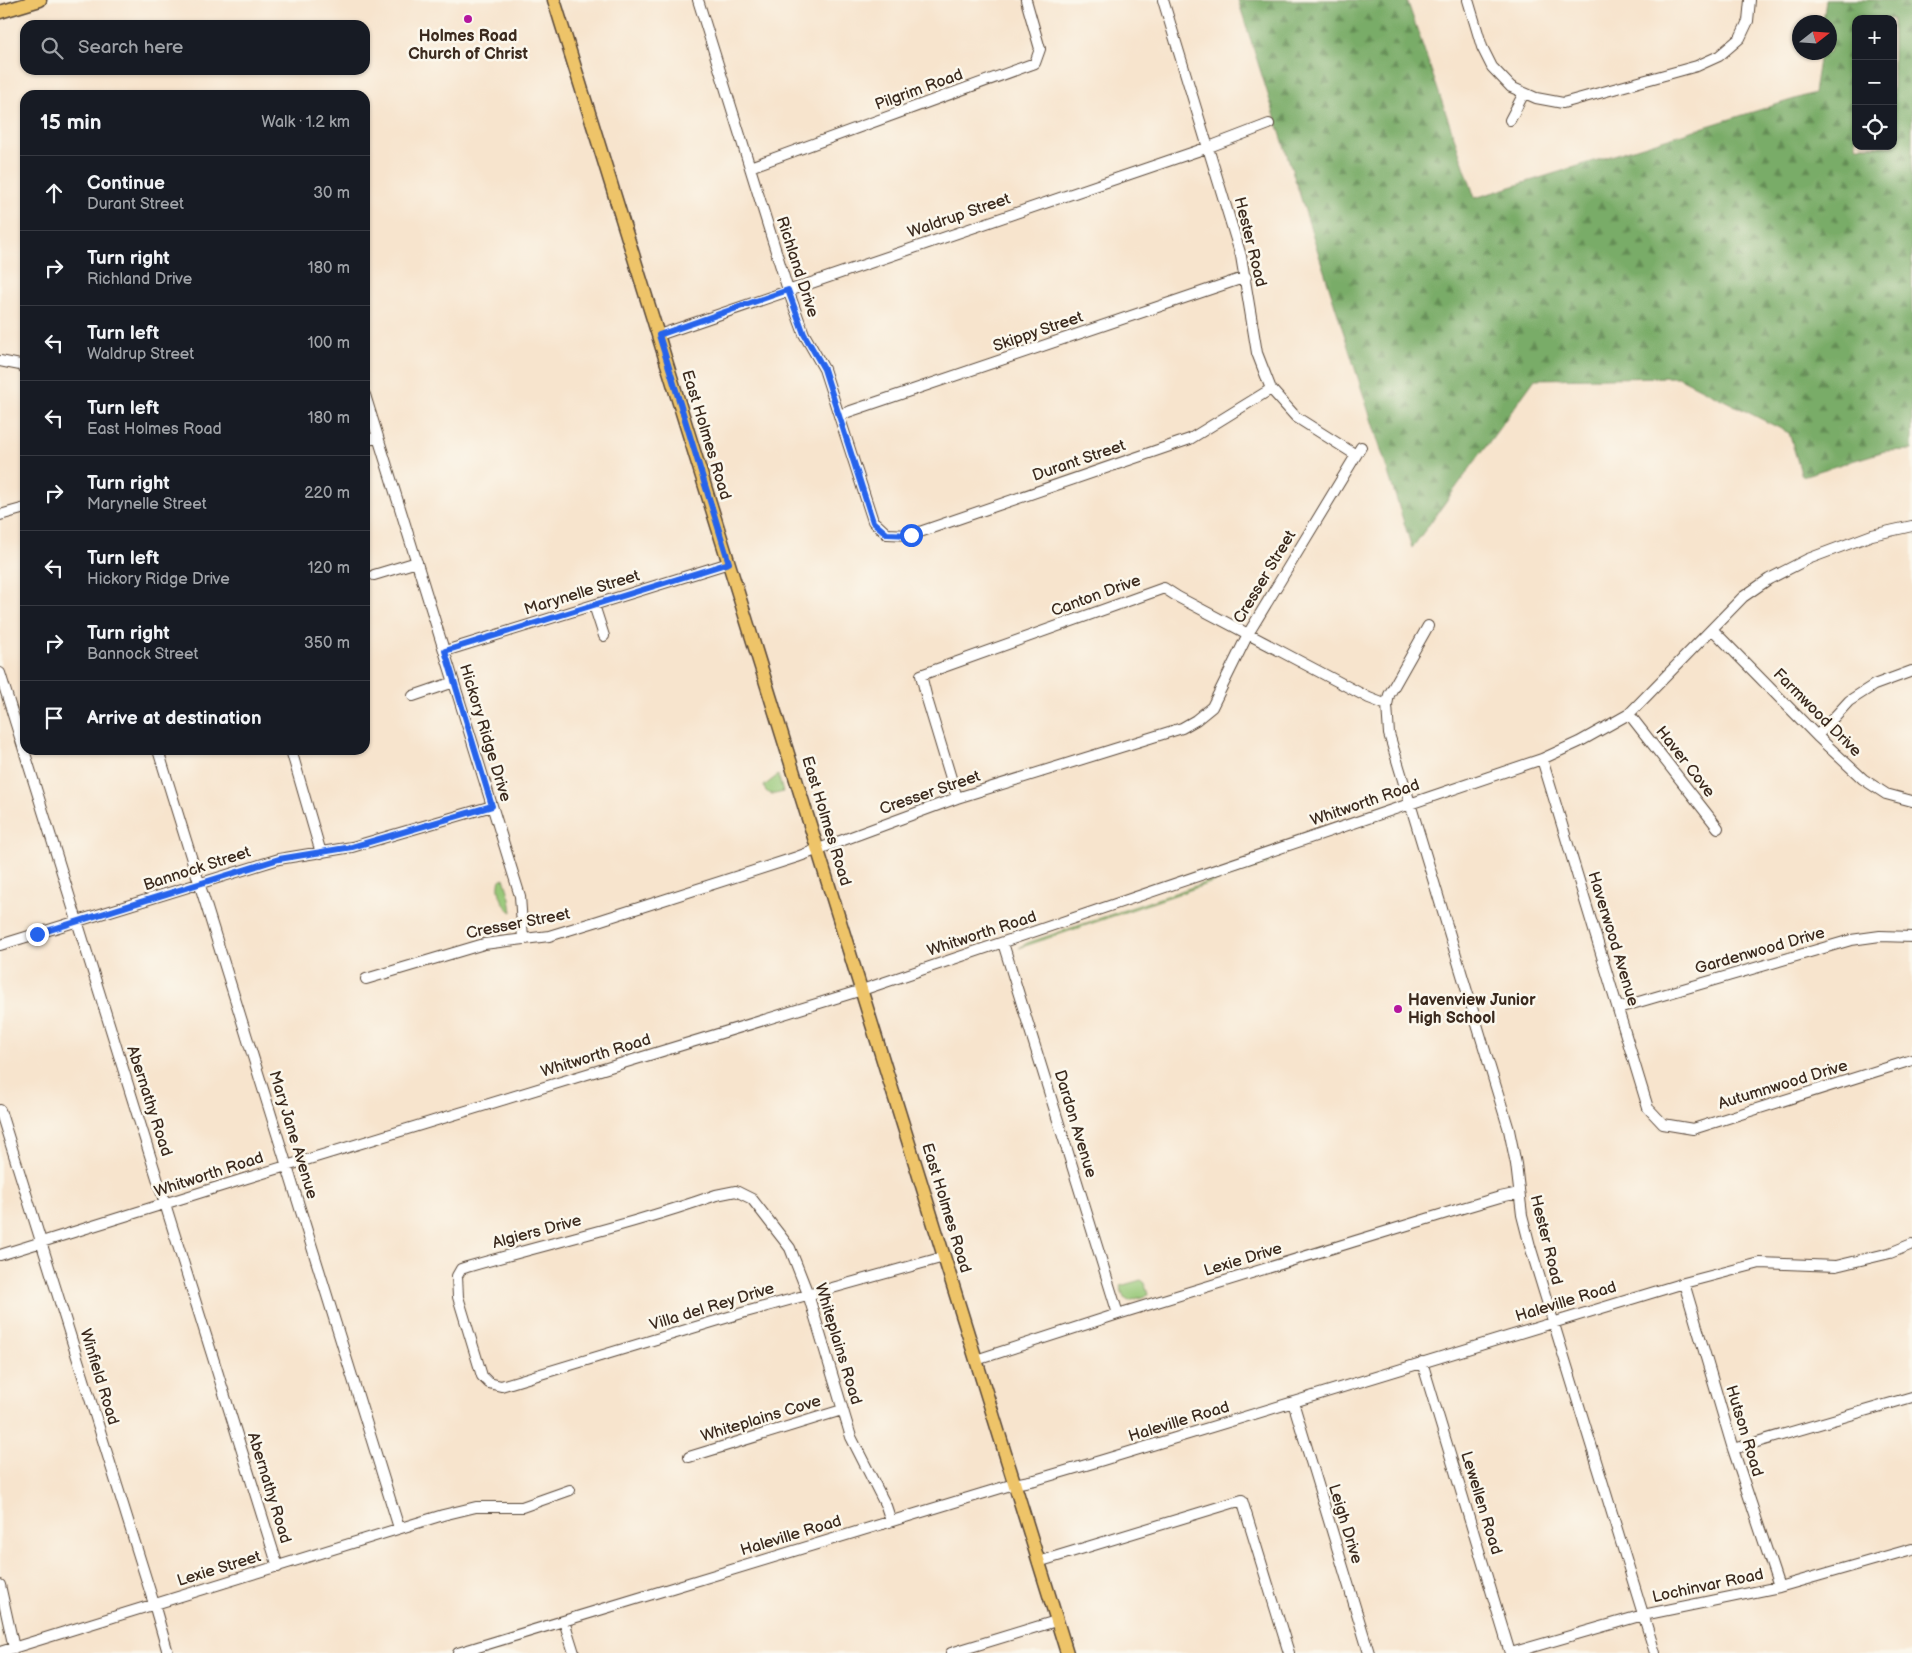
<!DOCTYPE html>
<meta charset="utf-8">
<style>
body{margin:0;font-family:"Balsamiq Sans",sans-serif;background:#242831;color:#f1f3f6}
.controls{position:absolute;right:15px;top:15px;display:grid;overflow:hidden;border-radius:10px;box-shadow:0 1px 4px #0004}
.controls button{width:45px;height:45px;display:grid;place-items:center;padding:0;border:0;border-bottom:1px solid #363941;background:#171b24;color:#f1f3f6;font:25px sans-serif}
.compass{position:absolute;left:1792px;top:15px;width:45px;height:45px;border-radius:50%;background:#171b24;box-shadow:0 1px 4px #0004;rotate:73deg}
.stop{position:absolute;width:15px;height:15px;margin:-11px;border:4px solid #2563eb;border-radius:50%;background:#fff}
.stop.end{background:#2563eb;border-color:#fff;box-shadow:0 1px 5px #0008}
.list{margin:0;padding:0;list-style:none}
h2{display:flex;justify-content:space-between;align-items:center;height:65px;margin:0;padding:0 20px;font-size:21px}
h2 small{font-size:16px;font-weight:400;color:#9ea1a6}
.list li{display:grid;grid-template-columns:32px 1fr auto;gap:15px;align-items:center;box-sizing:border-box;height:75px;padding:0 20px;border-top:1px solid #363941}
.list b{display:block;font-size:19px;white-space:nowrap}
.list p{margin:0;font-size:16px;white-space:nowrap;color:#9ea1a6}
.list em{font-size:16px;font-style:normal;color:#9ea1a6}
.icon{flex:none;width:28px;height:28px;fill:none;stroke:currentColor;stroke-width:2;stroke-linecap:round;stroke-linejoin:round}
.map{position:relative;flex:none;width:1912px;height:1653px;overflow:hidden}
.search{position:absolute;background:#171b24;box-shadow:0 1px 4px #0004;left:20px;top:20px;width:350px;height:55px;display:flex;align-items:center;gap:12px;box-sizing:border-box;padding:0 18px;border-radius:15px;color:#9ea1a6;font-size:19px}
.panel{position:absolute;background:#171b24;box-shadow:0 1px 4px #0004;left:20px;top:90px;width:350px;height:665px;border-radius:15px}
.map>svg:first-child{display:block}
.green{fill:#97c878;stroke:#69794b}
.forest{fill:url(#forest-firs);stroke:#5a6b43;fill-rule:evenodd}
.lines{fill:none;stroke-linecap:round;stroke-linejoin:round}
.minor-casing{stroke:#574638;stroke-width:12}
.major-casing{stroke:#574638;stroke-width:15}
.minor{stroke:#fff;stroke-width:10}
.major{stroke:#eec469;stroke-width:12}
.route{stroke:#2563eb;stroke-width:6}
.poi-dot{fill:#b5179e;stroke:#fbf7ec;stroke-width:2}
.labels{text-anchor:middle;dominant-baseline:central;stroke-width:5;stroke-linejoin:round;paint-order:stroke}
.poi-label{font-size:16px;font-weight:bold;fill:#3b2a1e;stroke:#fbf7ec}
.street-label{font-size:16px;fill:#3b2a1e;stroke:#fbf7ec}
</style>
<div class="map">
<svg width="1912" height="1653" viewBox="0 0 1912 1653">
<defs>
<pattern id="forest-firs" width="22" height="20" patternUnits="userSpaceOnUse" patternTransform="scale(1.25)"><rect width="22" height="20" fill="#79ac68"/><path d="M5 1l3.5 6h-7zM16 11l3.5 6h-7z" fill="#648c55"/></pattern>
</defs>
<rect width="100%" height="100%" fill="#fbf7ec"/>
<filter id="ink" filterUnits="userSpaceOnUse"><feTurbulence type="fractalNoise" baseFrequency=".02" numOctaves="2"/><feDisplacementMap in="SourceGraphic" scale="10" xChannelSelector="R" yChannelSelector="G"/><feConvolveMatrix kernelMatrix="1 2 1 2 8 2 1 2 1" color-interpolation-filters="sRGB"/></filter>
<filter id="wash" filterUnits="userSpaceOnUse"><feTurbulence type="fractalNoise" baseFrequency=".0096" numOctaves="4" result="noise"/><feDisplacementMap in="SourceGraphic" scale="20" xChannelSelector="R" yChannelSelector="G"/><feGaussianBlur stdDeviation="1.12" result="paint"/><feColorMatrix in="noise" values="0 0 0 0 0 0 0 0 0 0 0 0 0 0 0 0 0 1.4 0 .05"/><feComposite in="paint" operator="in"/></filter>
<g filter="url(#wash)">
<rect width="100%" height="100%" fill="#f7e4cd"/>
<path class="green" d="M778 775 783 792C776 794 770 796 765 790L764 786Z
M1269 861V863L1019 948 1027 943Z
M504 878 510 898 512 912C503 907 496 890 500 880Z
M1141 1280 1145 1283 1148 1295 1129 1301 1124 1298 1120 1286Z"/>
<path class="forest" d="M1238 0H1407L1475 198 1814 93 1820 53 1830 52V22H1823L1826 0H1912V450L1885 451 1802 476 1789 433 1678 377 1535 379 1412 548ZM1856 19H1893V146H1856Z"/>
</g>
<g filter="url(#ink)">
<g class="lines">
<g class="minor-casing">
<path id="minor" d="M698 0 788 290 804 334 824 369 873 521 887 534 911 535 1190 439 1271 389
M1163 0 1241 256 1257 353 1271 389 1296 417 1356 455
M1468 0 1482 47 1492 67 1511 87 1536 98 1563 103 1697 66 1719 56 1740 38 1748 21 1750 0
M1510 120 1524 93
M750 167 1035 63 1040 49 1026 0
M659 335 1209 147 1269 124
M0 361 20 365 25 368
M365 395 520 896 523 939
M839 415 1246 277
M365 441 378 437
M0 515 25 508
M374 575 417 562
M594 605 604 636
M1428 626 1389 695 1387 705 1389 734 1509 1130 1516 1164 1522 1215 1530 1246 1655 1653
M1712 629 1817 736 1863 779 1886 794 1912 801
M445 651 729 563
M0 673 278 1567
M413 696 454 682
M1629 714 1718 828
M1817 736 1849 701 1874 685 1912 671
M158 750 399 1528
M291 750 321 853
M1542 759 1648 1108 1663 1124 1693 1129 1912 1060
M957 798 927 699 921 675 1164 588 1178 597 1369 698 1387 705
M1003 943 1118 1314
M0 945 279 859 352 847 492 806
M366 979 484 944 549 936 598 921 797 857 957 798 1182 728 1196 720 1212 707 1248 634 1361 447
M1618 1008 1851 940 1880 936 1912 937
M0 1110 154 1604 168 1653
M0 1255 247 1178 862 990 1542 759 1579 742 1629 714 1743 597 1769 579 1808 559 1872 535 1912 526
M1684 1283 1733 1449 1779 1587
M976 1360 1118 1314 1466 1207 1500 1197 1519 1193
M1422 1362 1510 1653
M1293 1402 1369 1653
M1733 1449 1912 1397
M689 1457 842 1410
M891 1521 886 1506 851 1437 808 1294 790 1248 752 1199 736 1191 716 1195C634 1224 550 1243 467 1267L461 1269 457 1276 458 1297 482 1376 489 1383 501 1386 742 1313 944 1257
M1038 1562 1242 1500 1289 1653
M0 1585 14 1648
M564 1621 574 1653
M0 1652 443 1515 476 1507H522L570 1490
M458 1653 1014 1484 1035 1480 1103 1460 1684 1283 1760 1263 1836 1266 1890 1253 1912 1244
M951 1653 1056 1621
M1511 1653 1643 1615 1779 1587 1912 1549"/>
</g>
<g class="major-casing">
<path id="major" d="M554 0 1067 1653
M0 12 40 0"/>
</g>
<use href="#minor" class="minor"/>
<use href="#major" class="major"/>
</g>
</g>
<g class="lines" filter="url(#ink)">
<path class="route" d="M37 934 279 859 352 847 492 806 445 651 729 563 659 335 788 290 804 334 824 369 873 522 887 534 911 535"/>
</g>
<g class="poi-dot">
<circle cx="468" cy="19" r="5"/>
<circle cx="1398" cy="1009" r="5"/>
</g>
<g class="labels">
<g class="poi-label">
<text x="468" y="36">Holmes Road<tspan x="468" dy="18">Church of Christ</tspan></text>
<text x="1408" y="1000" text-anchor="start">Havenview Junior<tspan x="1408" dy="18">High School</tspan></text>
</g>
<g class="street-label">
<text transform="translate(919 90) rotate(-20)">Pilgrim Road</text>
<text transform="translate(959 216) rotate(-19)">Waldrup Street</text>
<text transform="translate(1250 242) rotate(76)">Hester Road</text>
<text transform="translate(797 267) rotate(72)">Richland Drive</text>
<text transform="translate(1038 332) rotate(-19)">Skippy Street</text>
<text transform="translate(706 435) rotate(73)">East Holmes Road</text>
<text transform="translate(1079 461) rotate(-19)">Durant Street</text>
<text transform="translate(1265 577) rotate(-59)">Cresser Street</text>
<text transform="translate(582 593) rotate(-17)">Marynelle Street</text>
<text transform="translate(1096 596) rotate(-20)">Canton Drive</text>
<text transform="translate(1817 713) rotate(45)">Farmwood Drive</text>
<text transform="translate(485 733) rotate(73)">Hickory Ridge Drive</text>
<text transform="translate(1685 762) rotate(52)">Haver Cove</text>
<text transform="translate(930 793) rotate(-19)">Cresser Street</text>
<text transform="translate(1365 803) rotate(-19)">Whitworth Road</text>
<text transform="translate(826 821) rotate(73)">East Holmes Road</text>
<text transform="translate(197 869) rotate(-18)">Bannock Street</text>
<text transform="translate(518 924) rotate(-11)">Cresser Street</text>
<text transform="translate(982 934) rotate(-18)">Whitworth Road</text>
<text transform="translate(1613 939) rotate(73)">Haverwood Avenue</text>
<text transform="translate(1760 951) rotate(-16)">Gardenwood Drive</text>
<text transform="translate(596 1056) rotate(-17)">Whitworth Road</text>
<text transform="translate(1783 1085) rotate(-17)">Autumnwood Drive</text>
<text transform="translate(149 1101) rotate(72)">Abernathy Road</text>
<text transform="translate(1075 1124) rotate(73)">Dardon Avenue</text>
<text transform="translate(293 1135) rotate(73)">Mary Jane Avenue</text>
<text transform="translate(209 1175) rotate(-18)">Whitworth Road</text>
<text transform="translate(946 1208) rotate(73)">East Holmes Road</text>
<text transform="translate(537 1232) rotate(-15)">Algiers Drive</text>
<text transform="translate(1546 1240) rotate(76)">Hester Road</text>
<text transform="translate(1243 1260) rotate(-17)">Lexie Drive</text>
<text transform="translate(1566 1302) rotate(-17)">Haleville Road</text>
<text transform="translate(712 1307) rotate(-17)">Villa del Rey Drive</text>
<text transform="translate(838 1344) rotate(73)">Whiteplains Road</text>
<text transform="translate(99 1377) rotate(73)">Winfield Road</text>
<text transform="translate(761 1419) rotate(-17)">Whiteplains Cove</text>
<text transform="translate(1179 1422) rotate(-17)">Haleville Road</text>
<text transform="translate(1744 1431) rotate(73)">Hutson Road</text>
<text transform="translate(269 1488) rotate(73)">Abernathy Road</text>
<text transform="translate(1481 1503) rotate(73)">Lewellen Road</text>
<text transform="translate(1345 1524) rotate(73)">Leigh Drive</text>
<text transform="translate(791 1536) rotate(-17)">Haleville Road</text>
<text transform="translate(219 1569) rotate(-17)">Lexie Street</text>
<text transform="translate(1708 1586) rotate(-12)">Lochinvar Road</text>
</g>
</g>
</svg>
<div class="controls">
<button>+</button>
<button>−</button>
<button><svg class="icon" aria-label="locate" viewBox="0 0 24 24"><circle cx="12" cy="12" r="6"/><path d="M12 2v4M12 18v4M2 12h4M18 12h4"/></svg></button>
</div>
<svg class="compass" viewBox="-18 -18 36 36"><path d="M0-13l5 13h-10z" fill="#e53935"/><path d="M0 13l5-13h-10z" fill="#9ea1a6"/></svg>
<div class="stop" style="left:911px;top:535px"></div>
<div class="stop end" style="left:37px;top:934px"></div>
<div class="search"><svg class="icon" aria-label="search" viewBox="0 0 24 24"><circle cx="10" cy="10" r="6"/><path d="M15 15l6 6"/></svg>Search here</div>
<section class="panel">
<h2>15 min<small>Walk · 1.2 km</small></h2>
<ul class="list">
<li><svg class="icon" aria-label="ahead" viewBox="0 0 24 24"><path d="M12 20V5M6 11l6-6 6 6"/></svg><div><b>Continue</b><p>Durant Street</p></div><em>30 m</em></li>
<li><svg class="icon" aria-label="right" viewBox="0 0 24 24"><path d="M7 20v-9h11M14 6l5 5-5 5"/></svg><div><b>Turn right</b><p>Richland Drive</p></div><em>180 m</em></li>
<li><svg class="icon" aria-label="left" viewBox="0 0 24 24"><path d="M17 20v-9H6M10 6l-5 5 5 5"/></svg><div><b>Turn left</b><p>Waldrup Street</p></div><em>100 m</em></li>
<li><svg class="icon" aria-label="left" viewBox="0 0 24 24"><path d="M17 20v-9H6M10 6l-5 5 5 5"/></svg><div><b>Turn left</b><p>East Holmes Road</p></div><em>180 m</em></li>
<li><svg class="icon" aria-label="right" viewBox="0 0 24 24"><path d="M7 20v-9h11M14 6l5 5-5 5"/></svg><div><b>Turn right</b><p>Marynelle Street</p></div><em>220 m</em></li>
<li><svg class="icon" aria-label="left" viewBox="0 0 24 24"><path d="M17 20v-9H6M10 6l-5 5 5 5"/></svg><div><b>Turn left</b><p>Hickory Ridge Drive</p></div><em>120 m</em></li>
<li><svg class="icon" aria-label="right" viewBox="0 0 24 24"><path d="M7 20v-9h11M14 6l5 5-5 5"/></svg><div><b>Turn right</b><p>Bannock Street</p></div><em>350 m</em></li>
<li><svg class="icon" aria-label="arrive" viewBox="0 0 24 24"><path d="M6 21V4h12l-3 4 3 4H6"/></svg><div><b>Arrive at destination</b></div></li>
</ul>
</section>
</div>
